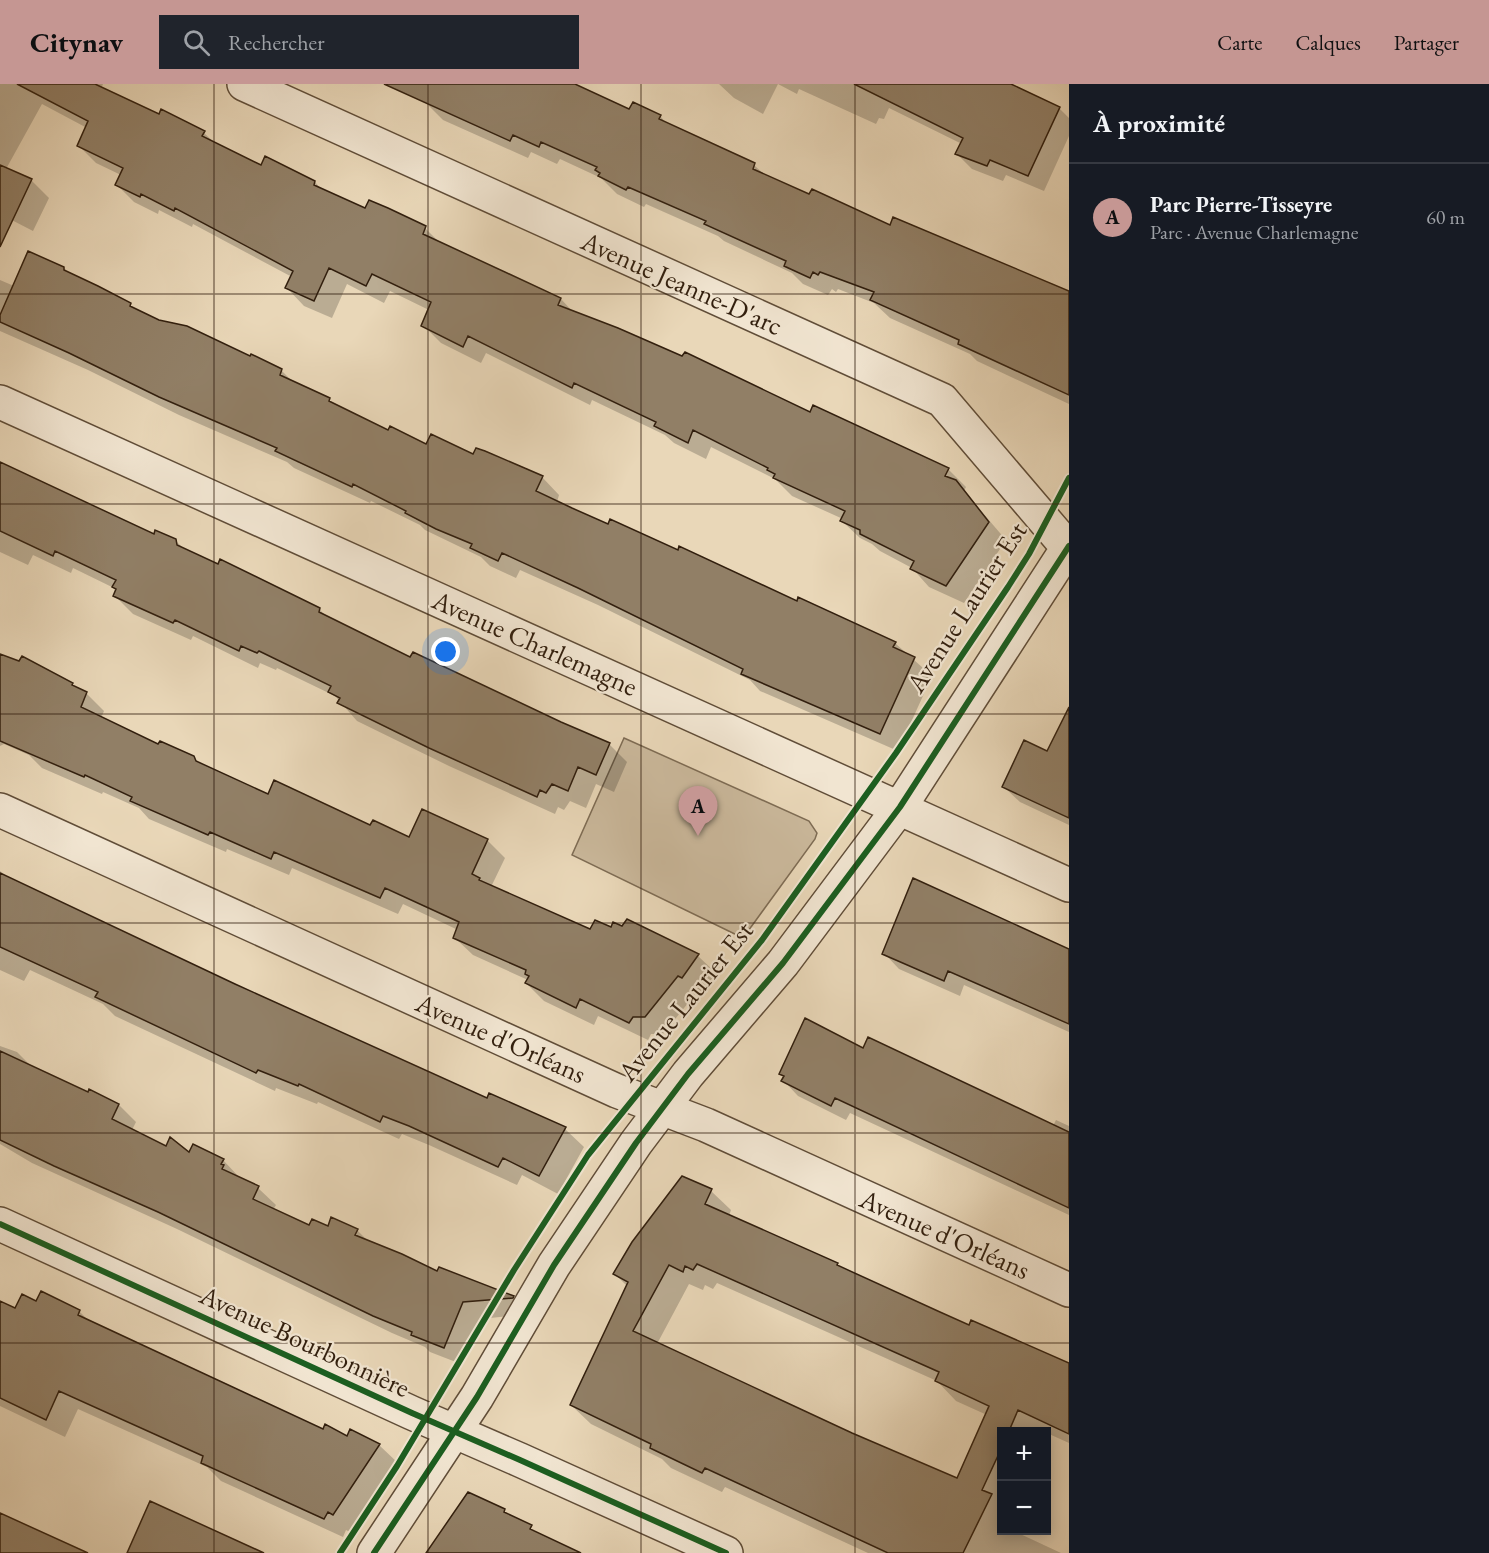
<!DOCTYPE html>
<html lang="fr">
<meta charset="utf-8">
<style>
body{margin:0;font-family:"EB Garamond",serif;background:#20242c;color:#f1f3f6}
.controls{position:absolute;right:18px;bottom:18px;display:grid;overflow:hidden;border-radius:0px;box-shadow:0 3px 15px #0003}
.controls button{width:54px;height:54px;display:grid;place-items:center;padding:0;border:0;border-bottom:2px solid #363941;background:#171b24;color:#f1f3f6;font:30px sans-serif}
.you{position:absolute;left:446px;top:568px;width:21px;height:21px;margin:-15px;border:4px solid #fff;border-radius:50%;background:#1a73e8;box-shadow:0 0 0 9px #1a73e833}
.badge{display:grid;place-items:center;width:39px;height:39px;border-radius:50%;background:#c59692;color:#111;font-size:20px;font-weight:700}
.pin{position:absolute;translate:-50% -50px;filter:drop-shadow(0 2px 3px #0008)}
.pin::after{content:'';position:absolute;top:32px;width:21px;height:18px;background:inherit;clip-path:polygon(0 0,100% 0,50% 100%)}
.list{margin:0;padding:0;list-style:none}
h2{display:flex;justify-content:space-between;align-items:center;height:78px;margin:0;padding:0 24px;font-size:26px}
h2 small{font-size:20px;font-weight:400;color:#9ea1a6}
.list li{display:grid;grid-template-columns:39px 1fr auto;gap:18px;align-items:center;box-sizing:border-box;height:108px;padding:0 24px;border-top:2px solid #363941}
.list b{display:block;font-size:22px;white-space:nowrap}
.list p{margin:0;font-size:20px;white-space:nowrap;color:#9ea1a6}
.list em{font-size:20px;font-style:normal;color:#9ea1a6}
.icon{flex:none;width:33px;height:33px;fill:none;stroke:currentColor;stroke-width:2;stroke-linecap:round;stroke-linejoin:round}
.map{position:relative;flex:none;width:1069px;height:1469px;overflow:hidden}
header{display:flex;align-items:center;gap:36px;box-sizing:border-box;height:84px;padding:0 30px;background:#c59692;color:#111}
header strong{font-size:28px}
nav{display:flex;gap:33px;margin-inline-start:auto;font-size:21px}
.search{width:420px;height:54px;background:#20242c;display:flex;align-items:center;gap:15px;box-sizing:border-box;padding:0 21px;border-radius:0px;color:#9ea1a6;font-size:22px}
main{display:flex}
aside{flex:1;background:#171b24}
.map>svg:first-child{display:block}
.green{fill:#cab89b;stroke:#7e6c54;stroke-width:1.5}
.shadow{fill:#0003;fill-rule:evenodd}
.building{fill:#917f66;stroke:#321f0e;stroke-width:1.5;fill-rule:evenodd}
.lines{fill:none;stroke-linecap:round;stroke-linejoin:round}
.minor-casing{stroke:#604d38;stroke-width:36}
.minor{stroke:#f1e5d1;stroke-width:33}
.cycleway-casing{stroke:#f1e5d1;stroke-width:10}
.cycleway{stroke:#1b5e20;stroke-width:6}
.grid{fill:none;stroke:#321f0e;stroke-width:1.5;stroke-opacity:0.55}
.labels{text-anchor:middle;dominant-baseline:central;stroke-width:4.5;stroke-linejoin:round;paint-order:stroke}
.street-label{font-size:27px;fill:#321f0e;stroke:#f1e5d1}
</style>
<header>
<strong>Citynav</strong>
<div class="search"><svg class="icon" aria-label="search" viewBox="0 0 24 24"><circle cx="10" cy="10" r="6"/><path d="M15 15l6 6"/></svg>Rechercher</div>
<nav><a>Carte</a><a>Calques</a><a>Partager</a></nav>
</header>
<main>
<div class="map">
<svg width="1069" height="1469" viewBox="0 0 1069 1469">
<rect width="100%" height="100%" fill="#e9d7b8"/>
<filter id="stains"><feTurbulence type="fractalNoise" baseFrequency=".00333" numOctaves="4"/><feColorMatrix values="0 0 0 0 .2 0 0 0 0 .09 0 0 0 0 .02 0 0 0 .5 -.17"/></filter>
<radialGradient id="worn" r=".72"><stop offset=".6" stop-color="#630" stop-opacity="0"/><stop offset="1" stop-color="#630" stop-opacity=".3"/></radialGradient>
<path class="green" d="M624 654 809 737 817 749 815 755 743 854 572 771Z"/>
<path class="shadow" d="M0 0H103L101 5 160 32 162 27 204 49 217 61 261 83 315 98 322 106 366 126 425 144 441 160 561 215 574 229 810 330 948 385 966 403 964 407 1006 456 964 519 929 503 912 484 880 467 872 460 860 454 842 437 843 435 792 412 775 395 711 363 706 375 674 359 665 351 592 316 590 321 486 269 481 279 441 259 423 241 429 226 390 207 384 219 347 200 332 234 304 222 287 204 292 193 193 140 192 143 159 126 158 130 134 118 117 101 121 91 96 79 79 62 87 44 42 20 6 85 31 96 49 114 33 147 0 130Z
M389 0H571L625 25 660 32 669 42 754 81 767 93 810 112 891 143 1050 201 1051 199 1069 208V320L977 277 970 270 890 234 874 219 838 205 836 208 832 205 828 211 803 200 792 189 724 157 718 152 646 120 644 123 617 110 601 94 560 75 557 80 531 68 528 74 443 36 425 18Z
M719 0H1007L1059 24 1069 34V52L1044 107 1006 91 1003 97 972 85 957 70 962 60 889 24 884 35 879 34 876 40 799 5 797 10 778 0 763 30 734 14Z
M64 184 69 190 159 237 281 286 295 300 389 348 427 362 474 372 542 393 559 411 557 418 609 442 895 559 932 592 898 667 760 607 750 596 598 521 520 486 516 494 490 482 481 473 425 446 420 441 371 417 370 419 294 384 287 378 179 331 88 286 0 247V196L14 202Z
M0 380 155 452 175 456 186 467 320 526 329 535 411 575 609 660 627 678 614 708 596 700 586 724 570 717 564 726 558 723 555 730 449 682 357 637 335 612 277 584 276 586 260 579 258 584 193 552 191 556 133 530 115 512 117 506 116 505 73 484 71 489 33 471 28 481 0 468Z
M0 572 20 580 23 574 87 610 104 627 101 634 159 662 193 673 200 680 268 712 410 755 487 756 505 774 491 803 590 847 623 844 627 837 698 872 716 889 700 911 697 908 663 950H651L648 956 598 932 594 941 544 917 526 899 528 896 473 871 455 854 458 846 403 820 398 830 292 784 289 791 227 765 226 768 149 735 139 724 103 708 102 710 42 684 29 671 4 660 0 662Z
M1048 669H1069V741L1020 718 1004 703Z
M0 787 10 795 235 901 488 1016 490 1011 565 1045 584 1063 558 1110 522 1091 517 1101 429 1061 402 1050 399 1055 318 1018 317 1020 276 1004 275 1007 115 932 103 920 30 886 24 897 0 886Z
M1069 868V948L964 901 960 912 899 885 884 869Z
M0 962 17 968 33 984 88 1010 119 1021 136 1038 132 1046 167 1064 223 1076 240 1094 258 1104 276 1121 273 1126 310 1143 357 1146 370 1159 438 1189 440 1185 513 1213 531 1230 480 1235 461 1280 430 1268 425 1263 392 1249 177 1145 32 1079 0 1060Z
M864 966 1053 1042 1056 1036 1069 1042V1131L850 1029 846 1036 798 1012 783 996 784 994 781 990Z
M683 1094 711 1107 731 1126 729 1132 837 1180 842 1185 940 1230 1069 1284V1359L1038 1345 1037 1348H1002V1446H1012L1061 1469H868L725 1403 722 1408 671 1384 662 1375 591 1340 571 1321 628 1203 615 1190ZM717 1199 937 1297 956 1317 987 1331 958 1396 851 1350 657 1260 689 1200 703 1206 705 1201 713 1205Z
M0 1218 16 1225 36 1219 79 1227 91 1239 324 1347 348 1354 351 1347 379 1361 398 1379 352 1449 346 1446 343 1453 221 1397 207 1383 78 1325 65 1353 0 1322Z"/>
<path class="building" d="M17 0H95L159 30 161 25 205 47 202 52 261 81 265 72 315 97 314 101 365 124 369 116 388 124 426 142 423 150 561 214 558 221 618 244 682 272 685 268 810 328 813 321 949 384 945 392 956 396 989 438 946 502 910 485 914 477 860 450V446L840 437 845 427 773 394 775 390 767 386 768 384 693 346 688 359 654 342 656 338 574 299 572 304 468 252 463 263 421 242 431 218 372 190 366 202 329 184 314 217 285 204 293 187 175 124 174 127 141 110 140 113 115 101 123 84 77 62 88 37Z
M384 0H575L629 25 633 18 661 31 659 35 755 79 753 85 809 110 812 105 890 141 893 133 1069 207V311L958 260 959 256 870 216 874 208 820 188 818 191 813 188 810 194 784 182 786 177 704 140 706 137 628 103 626 106 598 92 600 89 595 86 597 83 541 58 539 63 513 51 510 57Z
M854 0H1011L1060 23 1028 92 990 76 987 82 955 70 963 54Z
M0 81 32 95 0 163Z
M28 167 64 183V186L98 202 131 219 130 222 159 236 187 242 250 272 251 270 282 285 280 291 330 314 329 317 388 346 390 342 426 360 431 350 473 370 476 364 485 367 543 392 536 407 572 424 608 440 610 435 678 466 679 462 797 517 798 513 896 558 893 563 915 573 880 650 741 590 743 585 578 504 502 469 498 477 470 464 472 460 436 445 405 429 406 427 353 400 352 403 275 367 277 364 159 313 69 269 0 238V231Z
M0 378 154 450 155 446 176 455 177 461 218 480 220 475 320 524 319 528 410 573 413 568 561 638 610 659 596 691 578 683 568 707 552 700 546 709 540 706 537 713 429 664 337 619 340 614 328 608 331 602 259 567 257 569 241 562 239 567 175 536 173 539 113 512 116 505 112 503 116 496 55 467 53 472 0 447Z
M0 570 19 577 22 572 73 599 72 601 87 608 81 623 158 660 160 657 194 672 196 677 268 710 274 696 370 741 373 736 409 753 422 725 488 755 472 790 480 794 479 796 590 845 595 836 611 843 613 838 622 842 627 835 699 870 682 894 678 892 645 933H633L629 939 580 915 576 924 525 899 529 892 525 890 526 886 453 854 459 838 385 804 380 814 274 768 271 775 210 748 208 751 130 717 132 713 85 691 84 693 0 657Z
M1069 623V734L1002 703 1024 656 1047 667Z
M0 789 235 900 487 1014 489 1009 566 1043 539 1092 503 1074 498 1083 409 1042 383 1032 380 1038 299 1000 298 1002 258 986 256 989 95 913 98 908 0 863Z
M913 794 1069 865V940L948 887 944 897 882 870Z
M805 934 863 964 868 953 1069 1048V1124L835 1014 831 1022 781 997 784 992 779 990Z
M0 967 88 1008 89 1005 119 1020 112 1035 166 1062 170 1053 189 1068 193 1060 224 1075 221 1080 224 1081 222 1085 259 1102 253 1115 309 1141 312 1135 328 1142 331 1133 358 1145 355 1151 402 1170 437 1187 439 1183 514 1212 513 1214 463 1218 444 1264 411 1251 412 1248 373 1232 158 1128 54 1082 0 1056Z
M682 1092 712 1105 705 1120 838 1179 837 1181 940 1228 969 1241 971 1236 1069 1279V1350L1018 1326 1009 1347H1002V1363L982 1406 992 1410 963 1469H888L705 1384 702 1389 650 1364 651 1360 570 1321 628 1198 613 1190 632 1158ZM697 1180 939 1288 935 1297 989 1322 957 1394 852 1349 633 1247 669 1181 683 1188 685 1182 693 1186Z
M41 1207 80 1226 78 1231 323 1345 325 1340 347 1352 350 1345 380 1360 333 1431 328 1428 324 1435 201 1379 203 1372 59 1307 46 1336 0 1314V1217L15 1224 22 1210 36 1217Z
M468 1408 505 1425 504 1428 532 1441 530 1445 581 1469H426Z
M150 1417 264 1469H127Z
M0 1429 88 1469H0Z"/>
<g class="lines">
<g class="minor-casing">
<path id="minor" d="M244 0 942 316 1069 465
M0 318 1069 801
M0 726 617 1007 706 1041 1069 1206
M0 1140 412 1329 520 1376 726 1469
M374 1469 477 1313 554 1181 636 1059 688 990 783 879 900 723 1069 462"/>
</g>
<use href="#minor" class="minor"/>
<g class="cycleway-casing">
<path id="cycleway" d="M0 1140 412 1329 520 1376 726 1469
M340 1469 397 1382 514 1186 588 1071 762 856 896 669 1008 503 1029 470 1069 394
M374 1469 477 1313 554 1181 636 1059 688 990 783 879 900 723 1069 462"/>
</g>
<use href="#cycleway" class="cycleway"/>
</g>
<path class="grid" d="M214 0V1469M428 0V1469M641 0V1469M855 0V1469M0 210H1069M0 420H1069M0 630H1069M0 839H1069M0 1049H1069M0 1259H1069"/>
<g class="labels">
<g class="street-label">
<text transform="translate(682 199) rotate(24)">Avenue Jeanne-D'arc</text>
<text transform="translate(966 523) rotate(-57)">Avenue Laurier Est</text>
<text transform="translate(535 559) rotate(24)">Avenue Charlemagne</text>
<text transform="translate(685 917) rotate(-51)">Avenue Laurier Est</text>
<text transform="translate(501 954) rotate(24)">Avenue d'Orléans</text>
<text transform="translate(945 1150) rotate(24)">Avenue d'Orléans</text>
<text transform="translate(305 1257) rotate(25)">Avenue Bourbonnière</text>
</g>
</g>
<rect width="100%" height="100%" filter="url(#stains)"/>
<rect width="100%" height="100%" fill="url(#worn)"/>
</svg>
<div class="controls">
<button>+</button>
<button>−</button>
</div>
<div class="you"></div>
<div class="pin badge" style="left:698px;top:752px">A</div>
</div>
<aside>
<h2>À proximité<small></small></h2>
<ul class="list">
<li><span class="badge">A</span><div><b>Parc Pierre-Tisseyre</b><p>Parc · Avenue Charlemagne</p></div><em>60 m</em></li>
</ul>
</aside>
</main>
